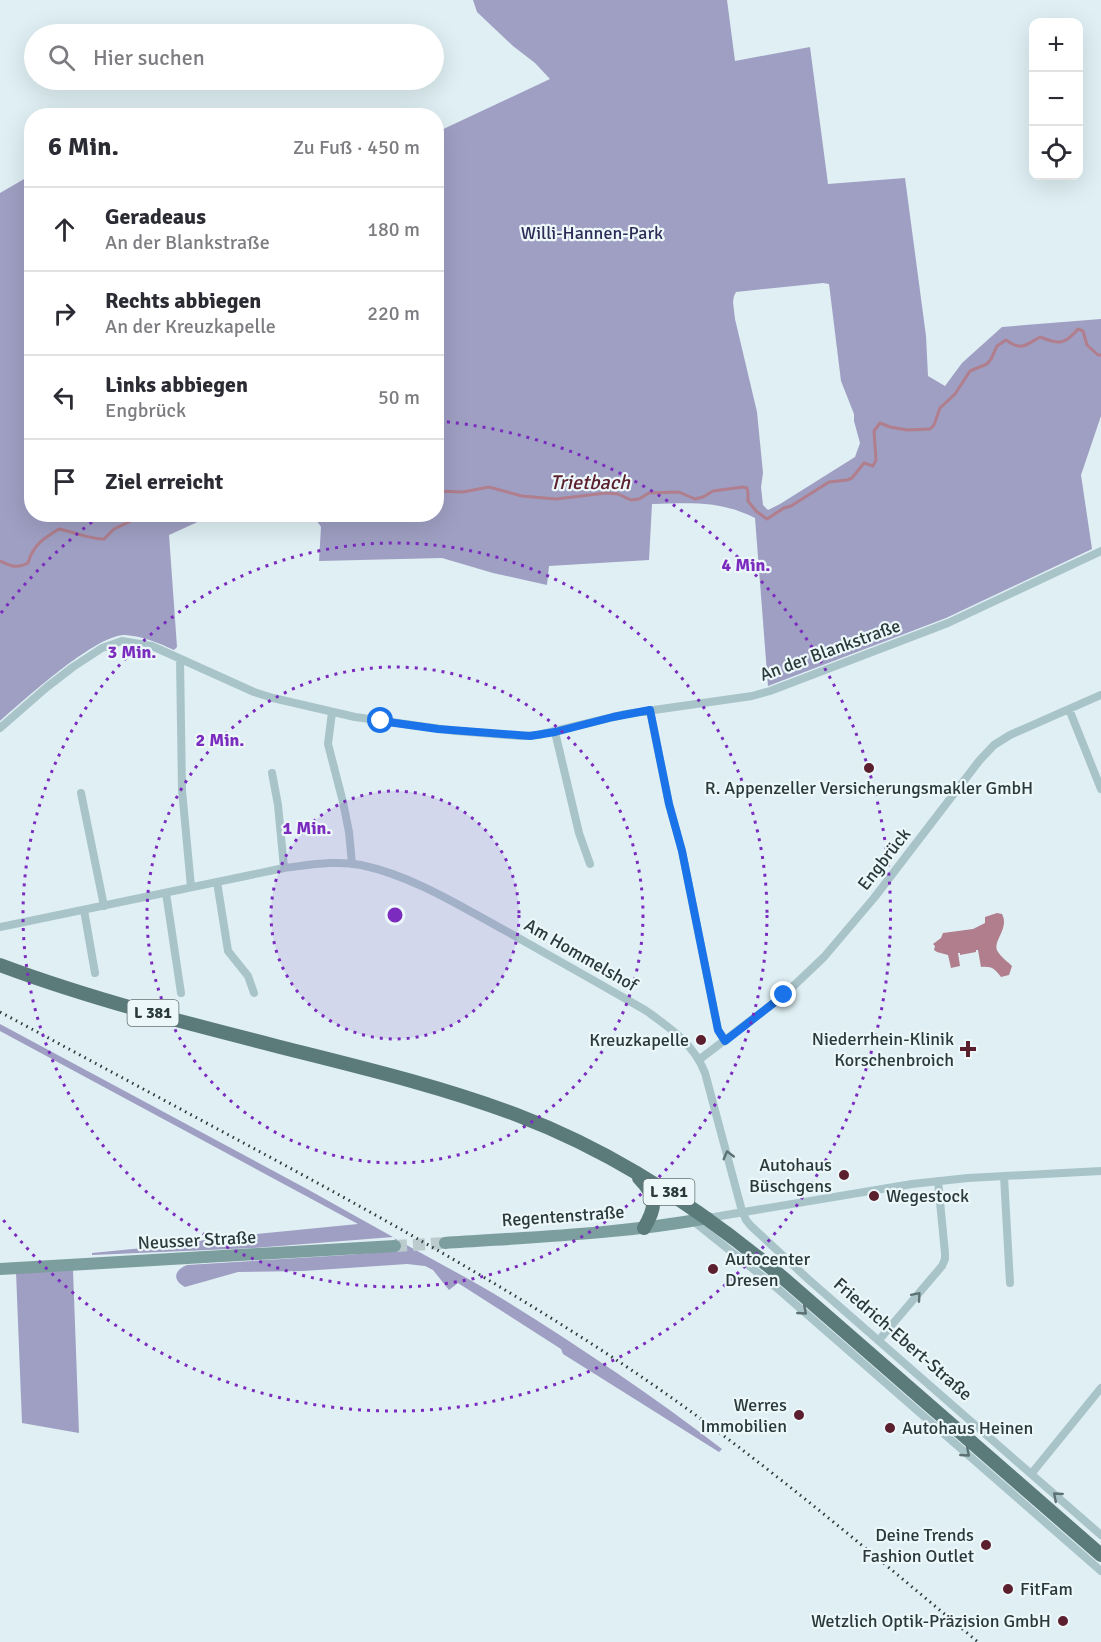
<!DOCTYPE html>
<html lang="de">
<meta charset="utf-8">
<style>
body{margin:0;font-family:Signika,sans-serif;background:#f7f7f7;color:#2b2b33}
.controls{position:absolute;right:18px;top:18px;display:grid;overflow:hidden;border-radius:12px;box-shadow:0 6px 24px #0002}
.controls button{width:54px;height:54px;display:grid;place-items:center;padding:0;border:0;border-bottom:2px solid #e1e1e2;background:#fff;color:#2b2b33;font:30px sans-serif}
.stop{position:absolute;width:18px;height:18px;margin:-14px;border:4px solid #1a73e8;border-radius:50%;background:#fff}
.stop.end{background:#1a73e8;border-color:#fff;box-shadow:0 2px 6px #0008}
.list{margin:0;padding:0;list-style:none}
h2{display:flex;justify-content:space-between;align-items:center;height:78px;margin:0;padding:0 24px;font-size:26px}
h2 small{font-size:20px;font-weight:400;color:#7c7c81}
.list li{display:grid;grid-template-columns:39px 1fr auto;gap:18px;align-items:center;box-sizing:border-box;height:84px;padding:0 24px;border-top:2px solid #e1e1e2}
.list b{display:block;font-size:22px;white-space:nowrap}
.list p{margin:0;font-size:20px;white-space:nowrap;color:#7c7c81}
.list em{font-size:20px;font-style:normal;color:#7c7c81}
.icon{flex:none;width:33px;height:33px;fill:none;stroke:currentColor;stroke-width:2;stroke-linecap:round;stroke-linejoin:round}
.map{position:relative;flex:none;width:1101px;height:1642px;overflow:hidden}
.search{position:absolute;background:#fff;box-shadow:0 6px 24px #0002;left:24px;top:24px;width:420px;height:66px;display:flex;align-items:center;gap:15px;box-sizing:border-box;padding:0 21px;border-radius:33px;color:#7c7c81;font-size:22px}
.panel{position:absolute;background:#fff;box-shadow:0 6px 24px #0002;left:24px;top:108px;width:420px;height:414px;border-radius:24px}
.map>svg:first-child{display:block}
.green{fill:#9f9fc3;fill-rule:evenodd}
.water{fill:#b07e8c}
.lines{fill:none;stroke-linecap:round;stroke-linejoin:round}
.stream{stroke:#b07e8c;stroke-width:3}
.secondary-tunnel{stroke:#bbcbce;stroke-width:12;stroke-dasharray:12 6;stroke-linecap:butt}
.street{stroke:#a8c4c9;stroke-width:8}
.secondary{stroke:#7c9e9f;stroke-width:12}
.primary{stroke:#5b7b7b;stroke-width:14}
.rail{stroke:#2a3939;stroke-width:3;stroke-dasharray:1.5 4.5;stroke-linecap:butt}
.oneway{stroke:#5c7173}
.route{stroke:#1a73e8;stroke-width:8}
.ring{fill:none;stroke:#7b2cbf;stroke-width:3;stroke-dasharray:3 6}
.poi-dot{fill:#5b1f2e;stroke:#ecf7fa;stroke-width:2}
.labels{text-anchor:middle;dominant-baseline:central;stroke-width:4.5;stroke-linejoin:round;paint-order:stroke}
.shield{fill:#ecf7fa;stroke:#647273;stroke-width:1.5}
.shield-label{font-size:16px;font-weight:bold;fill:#2a3939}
.park-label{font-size:18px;fill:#2f2d58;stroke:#ecf7fa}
.street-label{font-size:18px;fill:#2a3939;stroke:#ecf7fa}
.poi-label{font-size:18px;fill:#2a3939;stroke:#ecf7fa;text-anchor:end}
.water-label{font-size:20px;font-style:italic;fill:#5b1f2e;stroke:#ecf7fa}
.centre{fill:#7b2cbf;stroke:#ecf7fa;stroke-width:3}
.ring-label{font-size:18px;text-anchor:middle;font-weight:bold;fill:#7b2cbf;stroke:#ecf7fa;stroke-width:4.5;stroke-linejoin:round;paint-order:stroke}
</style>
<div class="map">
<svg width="1101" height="1642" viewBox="0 0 1101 1642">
<rect width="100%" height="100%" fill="#dfeff3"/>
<path class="green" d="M473 0H727L735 61 810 47 828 184 905 178 926 336 928 376 945 386 962 363 1002 327 1101 319V416L1081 475 1092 549 946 618 768 686 755 518C719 500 691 503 652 504L649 560 549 566 547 585 493 573 442 558 319 561 321 527 315 518H249L242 515 436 514 437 132 550 79 535 63 513 46 477 12ZM823 283 829 284 841 381 854 414V421L860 443 855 457 780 504 768 510 763 505 761 487 763 473 757 412 735 319 733 302 734 296 736 292Z
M31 175 32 514 213 515 169 535 177 647 174 650C159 643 142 636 125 635 96 634 23 701 0 721V193Z
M0 1024 307 1189 393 1237 254 1248 92 1255V1253L153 1247 227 1237 358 1224 0 1031Z
M394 1238C431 1259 470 1279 506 1301 580 1347 653 1396 722 1449L719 1452 563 1354 561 1349 458 1283 449 1290 433 1270 425 1266 407 1264 303 1271 238 1272 185 1287C172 1280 174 1270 187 1265L347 1255 402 1250Z
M73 1270 79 1433 22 1423 16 1272Z"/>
<path class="water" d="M997 913 1002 914C1010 929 991 942 998 952 1001 957 1008 962 1012 966L1009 975 1001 977C995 969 992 966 981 967L978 950H976V952L960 955V953H958L960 966 951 968 948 955 937 952 934 950 935 946 933 944 941 938 943 933 973 929 985 923V917Z"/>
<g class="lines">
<path class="stream" d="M436 491 463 492 489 487 522 496 556 499 606 493 618 494 631 500 639 499 649 493 679 492 695 499 703 497 713 491 743 487 747 488 748 494V501L756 511 767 519 784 508 791 506 829 482 847 480 852 478 864 463 873 466 876 460 874 431 880 423 890 427 907 430 930 429 934 425 940 408 955 394 970 371 987 364 991 359 997 346 1006 340C1022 351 1024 346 1040 337 1058 344 1064 346 1078 329L1083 331 1087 345 1098 355H1101
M261 514 268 516 312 514
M175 515 177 514
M0 561C11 566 17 569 28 563 33 545 44 538 59 529 75 532 88 539 104 539L114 529 133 520H148L163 517"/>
<path class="secondary-tunnel" d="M395 1246 445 1243"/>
<path class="street" d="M180 659 182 790 191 887
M1069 709 1101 789
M650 710 669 804 682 851 718 1030 725 1041
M332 712 328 744 343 802 349 832 352 864
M0 728 47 687 73 667 102 648 122 641 152 646 254 692 273 698 355 717 456 731 520 736 538 735 626 714 752 696 770 691 948 623 1101 551
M555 732 579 833 590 864
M272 773 278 805 284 868
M81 793 104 906
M217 882 228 951 248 976 254 993
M166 893 181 993
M84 910 95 973
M0 927 284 868C310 865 336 860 361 865 413 876 460 906 506 931 552 957 599 983 645 1010 669 1027 694 1044 705 1073L742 1211 746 1220 751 1226 808 1279 1101 1535
M700 1059 784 995 824 957 874 898 979 761 994 745 1010 735 1101 695
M1004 1176 1010 1283
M708 1218 912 1184 968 1178 1101 1171
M693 1221 778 1289 1101 1571
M879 1340 942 1266 945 1259V1253L938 1181
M1032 1473 1101 1388"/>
<path class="secondary" d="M445 1243C533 1237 621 1234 708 1218
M0 1269 395 1246"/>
<path class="primary" d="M0 965C99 1002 202 1027 304 1053 376 1071 448 1089 517 1115 618 1153 707 1213 789 1283L1101 1555
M639 1178C657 1197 657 1206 644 1228"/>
<path class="rail" d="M0 1012C84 1057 169 1103 253 1148 381 1217 507 1287 627 1367 751 1450 864 1547 978 1642"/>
</g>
<defs><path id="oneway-chevron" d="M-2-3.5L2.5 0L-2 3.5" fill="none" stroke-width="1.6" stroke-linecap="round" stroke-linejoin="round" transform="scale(1.5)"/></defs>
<g class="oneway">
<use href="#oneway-chevron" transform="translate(728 1155) rotate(-105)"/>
<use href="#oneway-chevron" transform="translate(917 1296) rotate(-49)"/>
<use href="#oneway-chevron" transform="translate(803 1311) rotate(41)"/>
<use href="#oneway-chevron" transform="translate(966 1453) rotate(41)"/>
<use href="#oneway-chevron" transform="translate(1057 1496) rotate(-139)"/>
</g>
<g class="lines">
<path class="route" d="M381 721 438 729 530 736 555 732 613 717 650 710 669 804 682 851 718 1030 725 1041 784 995"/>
</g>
<circle cx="395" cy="915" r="124" fill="#7b2cbf" fill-opacity=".12"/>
<g class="ring">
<circle cx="395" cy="915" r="124"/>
<circle cx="395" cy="915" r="248"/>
<circle cx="395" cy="915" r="372"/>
<path d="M1 613A496 496 0 0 1 100 516M438 421A496 496 0 1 1 1 1217"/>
</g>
<g class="poi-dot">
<circle cx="869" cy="768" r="6"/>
<circle cx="701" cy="1040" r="6"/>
<path d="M965 1040h6v6h6v6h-6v6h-6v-6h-6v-6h6z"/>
<circle cx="844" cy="1175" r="6"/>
<circle cx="874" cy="1196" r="6"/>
<circle cx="713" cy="1269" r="6"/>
<circle cx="799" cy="1415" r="6"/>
<circle cx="890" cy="1428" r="6"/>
<circle cx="986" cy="1545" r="6"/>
<circle cx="1008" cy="1589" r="6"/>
<circle cx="1063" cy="1621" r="6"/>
</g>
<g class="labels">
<g class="shield">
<rect x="127.5" y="1000" width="51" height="26" rx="4.5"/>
<rect x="643.5" y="1179" width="51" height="26" rx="4.5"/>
</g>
<g class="shield-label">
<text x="153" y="1013">L 381</text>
<text x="669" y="1192">L 381</text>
</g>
<g class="park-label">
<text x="592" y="233">Willi-Hannen-Park</text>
</g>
<g class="street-label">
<text transform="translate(830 650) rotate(-20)">An der Blankstraße</text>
<text transform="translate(884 859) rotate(-52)">Engbrück</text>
<text transform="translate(581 955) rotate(30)">Am Hommelshof</text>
<text transform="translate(563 1216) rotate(-4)">Regentenstraße</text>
<text transform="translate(197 1240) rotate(-3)">Neusser Straße</text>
<text transform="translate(903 1339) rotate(41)">Friedrich-Ebert-Straße</text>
</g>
<g class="poi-label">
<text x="869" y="788" text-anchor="middle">R. Appenzeller Versicherungsmakler GmbH</text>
<text x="954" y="1039">Niederrhein-Klinik<tspan x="954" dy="21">Korschenbroich</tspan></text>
<text x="689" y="1040">Kreuzkapelle</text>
<text x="832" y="1165">Autohaus<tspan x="832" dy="21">Büschgens</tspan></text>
<text x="886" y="1196" text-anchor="start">Wegestock</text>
<text x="725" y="1259" text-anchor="start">Autocenter<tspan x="725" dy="21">Dresen</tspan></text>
<text x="787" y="1405">Werres<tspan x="787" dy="21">Immobilien</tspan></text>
<text x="902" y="1428" text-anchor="start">Autohaus Heinen</text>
<text x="974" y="1535">Deine Trends<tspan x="974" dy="21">Fashion Outlet</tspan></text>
<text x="1020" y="1589" text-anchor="start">FitFam</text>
<text x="1051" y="1621">Wetzlich Optik-Präzision GmbH</text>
</g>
<g class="water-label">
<text x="590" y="482">Trietbach</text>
</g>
</g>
<circle cx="395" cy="915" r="9" class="centre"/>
<g class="ring-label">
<text x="746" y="571">4 Min.</text>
<text x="132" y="658">3 Min.</text>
<text x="220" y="746">2 Min.</text>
<text x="307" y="834">1 Min.</text>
</g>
</svg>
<div class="controls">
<button>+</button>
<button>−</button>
<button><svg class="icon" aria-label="locate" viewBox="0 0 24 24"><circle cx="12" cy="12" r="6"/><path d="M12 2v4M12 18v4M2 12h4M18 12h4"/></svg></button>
</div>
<div class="stop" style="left:381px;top:721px"></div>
<div class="stop end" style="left:784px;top:995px"></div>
<div class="search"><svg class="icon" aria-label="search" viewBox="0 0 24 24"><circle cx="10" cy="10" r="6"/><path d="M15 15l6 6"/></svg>Hier suchen</div>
<section class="panel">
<h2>6 Min.<small>Zu Fuß · 450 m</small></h2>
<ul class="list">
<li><svg class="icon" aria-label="ahead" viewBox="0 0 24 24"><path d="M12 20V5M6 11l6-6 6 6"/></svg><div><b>Geradeaus</b><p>An der Blankstraße</p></div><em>180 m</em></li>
<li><svg class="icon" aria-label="right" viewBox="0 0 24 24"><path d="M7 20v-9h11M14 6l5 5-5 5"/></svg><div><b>Rechts abbiegen</b><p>An der Kreuzkapelle</p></div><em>220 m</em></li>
<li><svg class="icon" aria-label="left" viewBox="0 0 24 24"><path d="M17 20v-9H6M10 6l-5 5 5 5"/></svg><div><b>Links abbiegen</b><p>Engbrück</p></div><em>50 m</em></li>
<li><svg class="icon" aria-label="arrive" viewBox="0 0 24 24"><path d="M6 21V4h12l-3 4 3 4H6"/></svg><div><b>Ziel erreicht</b></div></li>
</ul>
</section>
</div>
